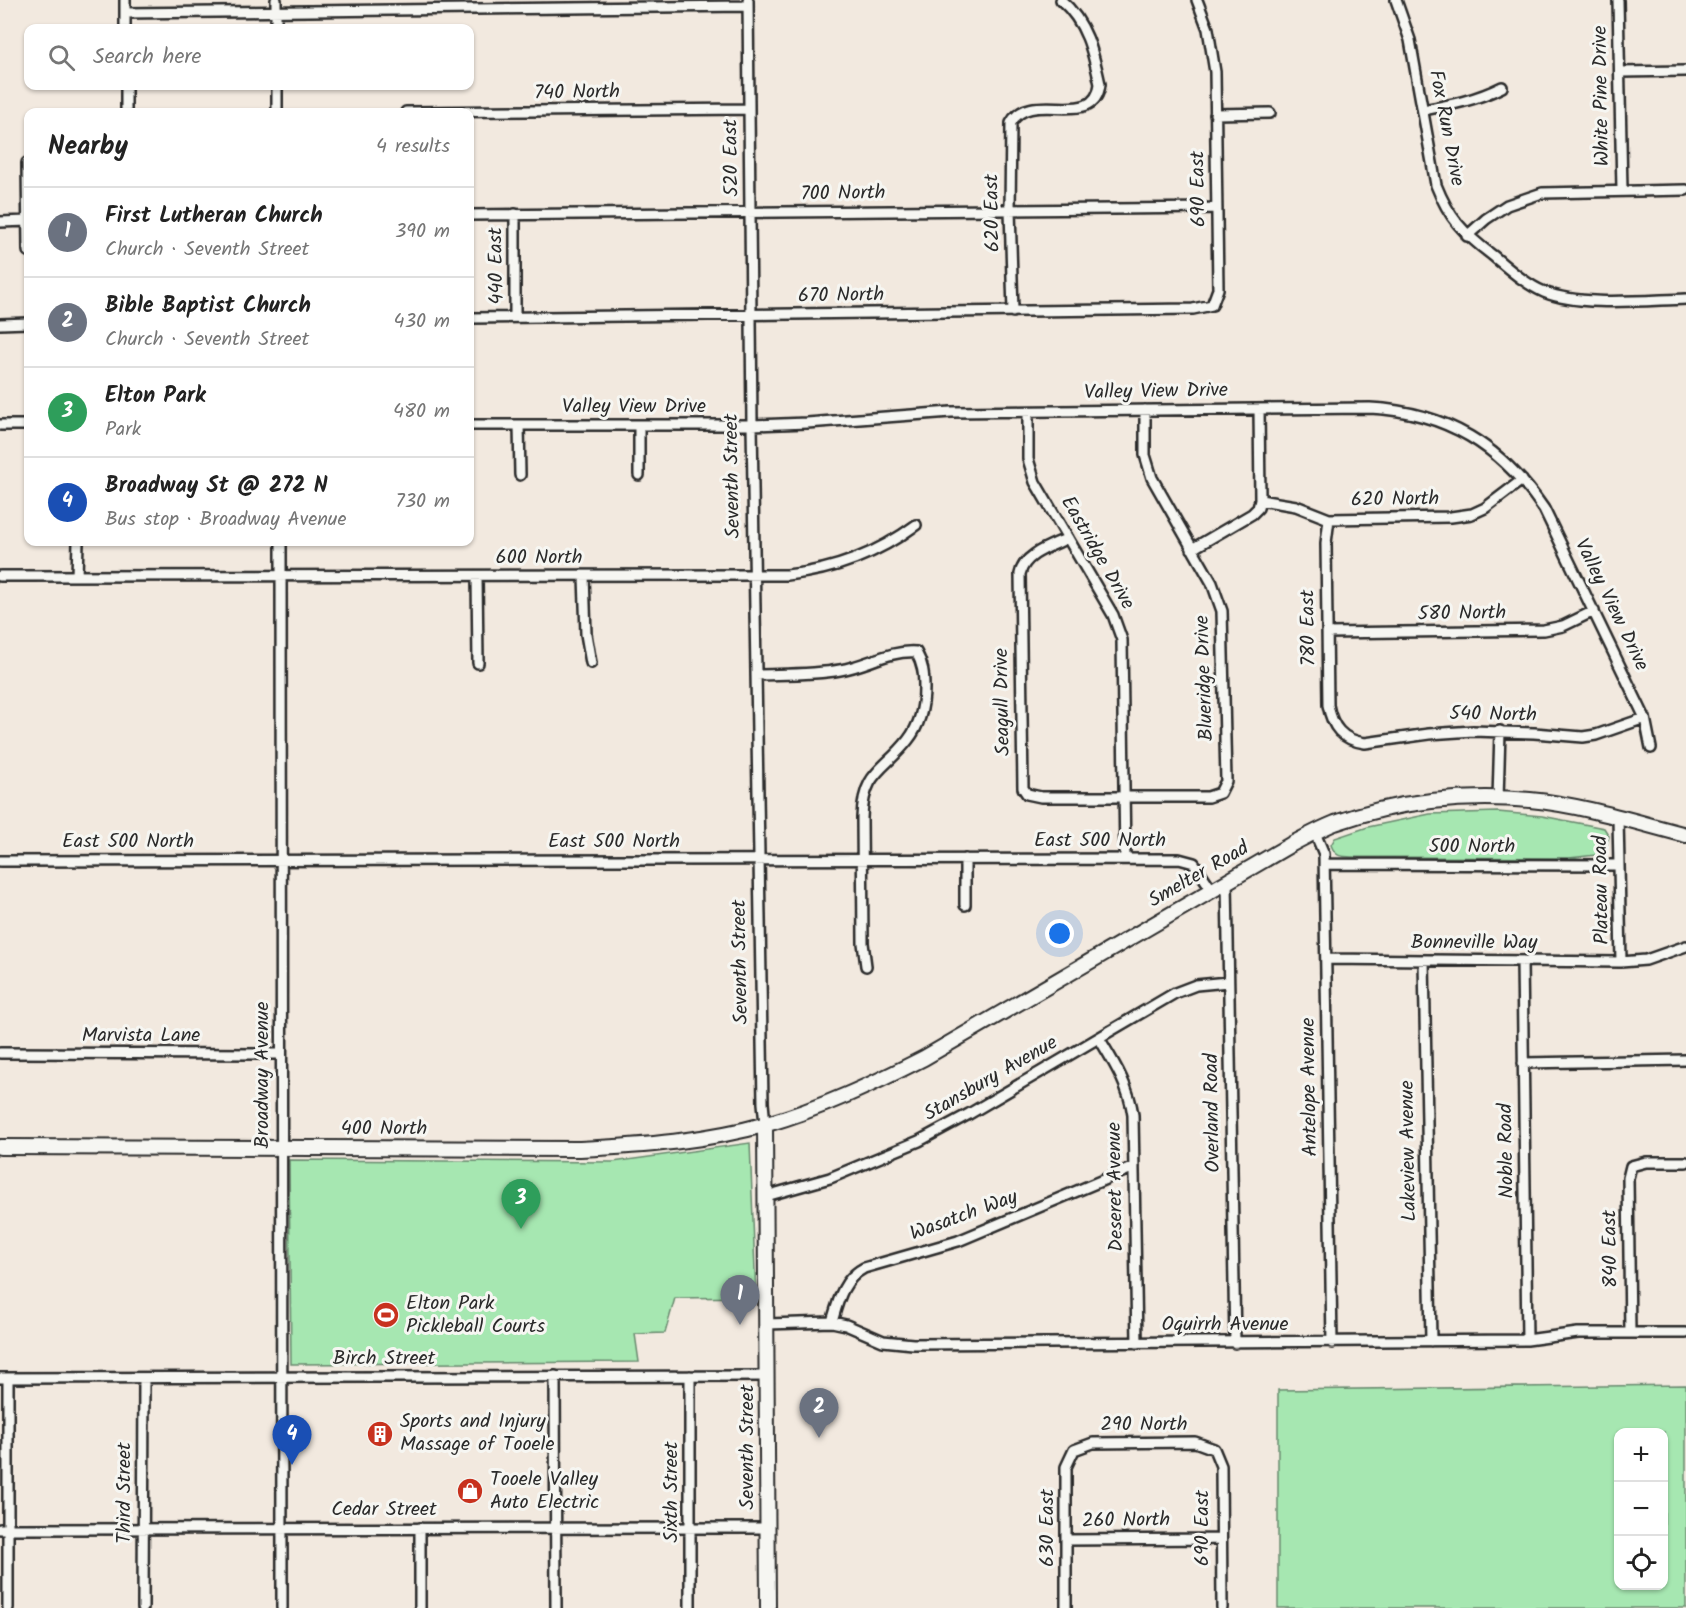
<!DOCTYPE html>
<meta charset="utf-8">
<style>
body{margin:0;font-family:Kalam,sans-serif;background:#f2f2f2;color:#222}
.controls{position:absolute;right:18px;bottom:18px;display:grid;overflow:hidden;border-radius:12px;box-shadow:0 2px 4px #0004}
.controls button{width:54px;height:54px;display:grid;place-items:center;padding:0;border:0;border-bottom:2px solid #e0e0e0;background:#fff;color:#222;font:30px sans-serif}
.you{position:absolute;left:1060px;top:934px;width:21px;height:21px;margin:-15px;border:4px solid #fff;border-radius:50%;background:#1a73e8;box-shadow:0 0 0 9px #1a73e833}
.badge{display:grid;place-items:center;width:39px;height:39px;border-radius:50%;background:#111827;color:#fff;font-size:20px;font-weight:700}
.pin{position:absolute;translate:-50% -50px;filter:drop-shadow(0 2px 3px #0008)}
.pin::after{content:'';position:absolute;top:32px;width:21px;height:18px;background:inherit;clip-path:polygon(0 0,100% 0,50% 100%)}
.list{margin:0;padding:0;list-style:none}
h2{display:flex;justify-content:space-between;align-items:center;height:78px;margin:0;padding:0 24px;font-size:26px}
h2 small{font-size:20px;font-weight:400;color:#767676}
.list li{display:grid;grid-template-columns:39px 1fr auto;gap:18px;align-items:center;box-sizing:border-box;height:90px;padding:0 24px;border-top:2px solid #e0e0e0}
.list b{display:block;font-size:22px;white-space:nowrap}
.list p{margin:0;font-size:20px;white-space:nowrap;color:#767676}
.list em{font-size:20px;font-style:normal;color:#767676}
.icon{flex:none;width:33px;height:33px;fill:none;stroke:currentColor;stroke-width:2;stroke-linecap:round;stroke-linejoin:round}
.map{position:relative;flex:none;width:1686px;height:1608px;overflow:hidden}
.search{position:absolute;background:#fff;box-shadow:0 2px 4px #0004;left:24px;top:24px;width:450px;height:66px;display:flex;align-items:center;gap:15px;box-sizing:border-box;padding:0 21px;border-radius:12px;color:#767676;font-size:22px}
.panel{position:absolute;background:#fff;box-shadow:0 2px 4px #0004;left:24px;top:108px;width:450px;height:438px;border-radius:12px}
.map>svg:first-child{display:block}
.green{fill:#a6e7b1;stroke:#68896e;stroke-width:1.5;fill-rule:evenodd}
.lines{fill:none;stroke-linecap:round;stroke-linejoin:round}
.street-casing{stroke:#2b2b2b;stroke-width:14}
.secondary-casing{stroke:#2b2b2b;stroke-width:18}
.street{stroke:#f6f6f2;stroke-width:9}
.secondary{stroke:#f6f6f2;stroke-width:14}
.labels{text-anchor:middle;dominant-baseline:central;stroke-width:6;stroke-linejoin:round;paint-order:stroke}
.street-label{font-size:20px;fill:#2b2b2b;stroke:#f6f6f2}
.poi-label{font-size:20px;fill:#2b2b2b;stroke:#f6f6f2;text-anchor:start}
</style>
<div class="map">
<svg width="1686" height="1608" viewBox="0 0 1686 1608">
<rect width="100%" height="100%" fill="#f2e9df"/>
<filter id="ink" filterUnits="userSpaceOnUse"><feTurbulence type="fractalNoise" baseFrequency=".0167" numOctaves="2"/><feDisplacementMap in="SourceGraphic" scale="12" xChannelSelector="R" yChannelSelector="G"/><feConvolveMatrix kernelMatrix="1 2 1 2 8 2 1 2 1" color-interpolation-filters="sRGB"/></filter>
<g filter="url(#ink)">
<path class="green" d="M1498 812 1542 816 1604 828 1609 836 1605 854 1569 858 1354 857C1341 856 1336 858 1331 845L1335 838 1368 827 1430 814Z
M750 1143 756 1297 675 1298 665 1333 635 1334 639 1362 291 1364 289 1160 613 1162Z
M1686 1385V1608H1278V1390ZM1618 1432H1664V1586H1618Z"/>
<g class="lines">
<g class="street-casing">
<path id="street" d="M125 0V28
M276 0V28
M748 0 752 425 763 1103 765 1124
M1396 0 1410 40 1436 185C1449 218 1463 233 1492 255 1508 268 1525 284 1544 292 1581 307 1646 300 1686 299
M1618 0 1622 190
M125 13 748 6
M1620 72 1686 71
M126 86V112
M277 86V112
M1423 110C1451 105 1476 100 1502 87
M406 112 749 109
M1215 114 1270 113
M27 163 28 251
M515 214V317
M470 215 1217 208
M0 222 28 221
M1467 236 1486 219 1507 205 1542 193 1686 190
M1013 312 1010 210 1011 123C1030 87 1095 131 1100 84 1093 52 1087 23 1061 0
M470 318 1193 309 1212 305 1218 289 1215 72 1208 29 1197 0
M0 324 28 323
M1028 412V459L1035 482 1113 615 1122 640 1125 859
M0 425H28
M470 425H752L807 423 951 412 1370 408C1447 412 1501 446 1544 509L1645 718 1651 748
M519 425 520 475
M639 425V475
M1260 500 1296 506 1329 519 1451 517 1472 514 1485 508 1522 480
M1329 519 1326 543 1328 705C1332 727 1342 740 1365 743L1429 734 1473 731 1534 733 1583 737 1596 735 1645 718
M1068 538C1051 546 1024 554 1020 574L1023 788 1027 794 1041 797H1208L1220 793 1226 781 1222 611 1212 583 1152 478 1145 455V410
M281 542 282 1608
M1192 549 1252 514 1258 508 1260 500 1259 409
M0 576 787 575C836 570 877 554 916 525
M77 576 78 542
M477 576 478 663
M584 576 586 634 591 663
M1327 633 1544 630 1563 626 1594 611
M756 675C784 674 812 675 840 670 866 666 889 650 916 652 923 664 924 674 924 688 924 707 920 725 908 740 884 771 863 771 862 818L863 943 866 966
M1498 799 1500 731
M1618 818 1621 962
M1315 833 1324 854 1332 1343
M0 861 1179 859 1194 863 1212 890
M1324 864 1619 865
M1227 882 1235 1343
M965 905V859
M1326 959 1621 962 1646 960 1686 946
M1424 960 1431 1341
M1522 961 1527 1340
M1099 1038C1114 1063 1129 1086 1133 1115L1137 1343
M0 1053 281 1054
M1523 1063 1686 1060
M766 1196 830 1178 919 1141 969 1114 1175 993 1196 985 1228 982
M832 1322C838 1301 843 1279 864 1268L958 1241 1134 1167
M767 1324 832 1322 846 1325 883 1341 913 1344 1527 1340 1578 1333H1686
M1630 1333 1628 1178 1631 1166 1646 1162H1686
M555 1376 556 1608
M690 1376V1608
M0 1378 767 1376
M8 1378V1608
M420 1528V1608
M0 1529 768 1528
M1066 1540 1221 1539
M143 1608 144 1378
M1066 1608V1467L1074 1450 1093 1443 1195 1442 1214 1449 1221 1466 1222 1608"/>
</g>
<g class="secondary-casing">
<path id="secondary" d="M765 1124 768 1608
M0 1147 580 1149C642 1146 707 1141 767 1124 822 1108 873 1084 924 1058L1290 845C1305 837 1320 829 1335 823 1396 801 1466 794 1530 800 1583 805 1635 822 1686 835"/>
</g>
<use href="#street" class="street"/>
<use href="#secondary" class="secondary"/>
</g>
</g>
<defs>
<g id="stadium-disc" transform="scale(1.35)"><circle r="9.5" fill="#c8321e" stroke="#f6f6f2"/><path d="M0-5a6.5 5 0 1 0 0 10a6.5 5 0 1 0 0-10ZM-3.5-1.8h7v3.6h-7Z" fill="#fff"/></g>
<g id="building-disc" transform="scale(1.35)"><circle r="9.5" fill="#c8321e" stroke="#f6f6f2"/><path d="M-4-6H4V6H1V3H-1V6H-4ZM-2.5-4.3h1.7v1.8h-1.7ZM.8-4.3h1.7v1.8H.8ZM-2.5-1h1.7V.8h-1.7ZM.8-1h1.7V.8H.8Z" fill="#fff"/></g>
<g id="shop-disc" transform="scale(1.35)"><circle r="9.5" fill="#c8321e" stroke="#f6f6f2"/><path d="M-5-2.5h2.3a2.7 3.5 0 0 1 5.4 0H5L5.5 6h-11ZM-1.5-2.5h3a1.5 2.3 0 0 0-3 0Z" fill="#fff"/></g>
</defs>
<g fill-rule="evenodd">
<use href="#stadium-disc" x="386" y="1315"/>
<use href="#building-disc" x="380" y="1434"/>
<use href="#shop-disc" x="470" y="1491"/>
</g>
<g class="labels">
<g class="street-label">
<text transform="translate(577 93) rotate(-1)">740 North</text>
<text transform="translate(1602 96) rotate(-91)">White Pine Drive</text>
<text transform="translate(1446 128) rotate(79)">Fox Run Drive</text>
<text transform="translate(732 158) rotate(-91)">520 East</text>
<text transform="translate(1199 189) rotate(-91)">690 East</text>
<text transform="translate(843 194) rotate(-1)">700 North</text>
<text transform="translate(993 213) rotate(-91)">620 East</text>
<text transform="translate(497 266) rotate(-91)">440 East</text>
<text transform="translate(841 296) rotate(-1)">670 North</text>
<text transform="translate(1156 392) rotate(-1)">Valley View Drive</text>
<text x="634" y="407">Valley View Drive</text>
<text transform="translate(733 476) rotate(-91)">Seventh Street</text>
<text transform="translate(1395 500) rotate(-1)">620 North</text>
<text transform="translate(1097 553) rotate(60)">Eastridge Drive</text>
<text x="539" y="558">600 North</text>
<text transform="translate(1611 605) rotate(64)">Valley View Drive</text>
<text transform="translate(1462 614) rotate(-1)">580 North</text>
<text transform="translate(1309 628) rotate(-91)">780 East</text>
<text transform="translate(1205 678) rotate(-92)">Blueridge Drive</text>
<text transform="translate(1003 702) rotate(-91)">Seagull Drive</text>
<text transform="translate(1493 715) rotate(1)">540 North</text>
<text x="1100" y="841">East 500 North</text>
<text x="128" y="842">East 500 North</text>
<text x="614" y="842">East 500 North</text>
<text x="1472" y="847">500 North</text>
<text transform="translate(1199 875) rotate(-30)">Smelter Road</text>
<text transform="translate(1602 890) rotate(-91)">Plateau Road</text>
<text x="1474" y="943">Bonneville Way</text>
<text transform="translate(741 962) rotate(-91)">Seventh Street</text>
<text x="141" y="1036">Marvista Lane</text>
<text transform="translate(263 1075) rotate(-90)">Broadway Avenue</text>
<text transform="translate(991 1079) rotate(-30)">Stansbury Avenue</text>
<text transform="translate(1310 1087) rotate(-91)">Antelope Avenue</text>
<text transform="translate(1213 1113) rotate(-91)">Overland Road</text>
<text x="384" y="1129">400 North</text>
<text transform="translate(1409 1151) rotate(-91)">Lakeview Avenue</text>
<text transform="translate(1507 1151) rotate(-91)">Noble Road</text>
<text transform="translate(1116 1187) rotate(-91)">Deseret Avenue</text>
<text transform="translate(964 1216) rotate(-20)">Wasatch Way</text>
<text transform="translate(1611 1249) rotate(-91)">840 East</text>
<text x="1225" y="1325">Oquirrh Avenue</text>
<text x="384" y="1359">Birch Street</text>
<text x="1144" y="1425">290 North</text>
<text transform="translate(748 1447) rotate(-90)">Seventh Street</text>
<text transform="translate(672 1492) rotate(-90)">Sixth Street</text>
<text transform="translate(125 1493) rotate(-90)">Third Street</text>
<text x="384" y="1510">Cedar Street</text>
<text transform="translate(1126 1521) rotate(-1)">260 North</text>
<text transform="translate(1048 1528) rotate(-90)">630 East</text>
<text transform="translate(1203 1528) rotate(-90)">690 East</text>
</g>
<g class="poi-label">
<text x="406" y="1304">Elton Park<tspan x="406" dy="23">Pickleball Courts</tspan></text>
<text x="400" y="1422">Sports and Injury<tspan x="400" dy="23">Massage of Tooele</tspan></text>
<text x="490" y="1480">Tooele Valley<tspan x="490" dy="23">Auto Electric</tspan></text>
</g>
</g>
</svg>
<div class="controls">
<button>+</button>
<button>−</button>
<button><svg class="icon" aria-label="locate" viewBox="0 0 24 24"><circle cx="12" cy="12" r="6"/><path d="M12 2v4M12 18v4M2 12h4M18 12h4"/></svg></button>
</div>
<div class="you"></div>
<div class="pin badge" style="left:740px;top:1325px;background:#6b7280">1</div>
<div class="pin badge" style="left:819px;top:1438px;background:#6b7280">2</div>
<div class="pin badge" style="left:521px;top:1229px;background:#2e9e5b">3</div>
<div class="pin badge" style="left:292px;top:1465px;background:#1a4fb4">4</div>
<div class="search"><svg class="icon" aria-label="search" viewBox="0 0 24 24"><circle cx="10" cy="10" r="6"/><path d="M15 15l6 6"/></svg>Search here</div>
<section class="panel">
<h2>Nearby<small>4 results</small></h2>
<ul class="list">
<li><span class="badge" style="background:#6b7280">1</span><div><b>First Lutheran Church</b><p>Church · Seventh Street</p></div><em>390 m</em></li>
<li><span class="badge" style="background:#6b7280">2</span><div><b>Bible Baptist Church</b><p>Church · Seventh Street</p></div><em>430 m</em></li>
<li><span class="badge" style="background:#2e9e5b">3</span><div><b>Elton Park</b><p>Park</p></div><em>480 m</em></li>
<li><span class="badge" style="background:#1a4fb4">4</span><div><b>Broadway St @ 272 N</b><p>Bus stop · Broadway Avenue</p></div><em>730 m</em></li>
</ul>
</section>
</div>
